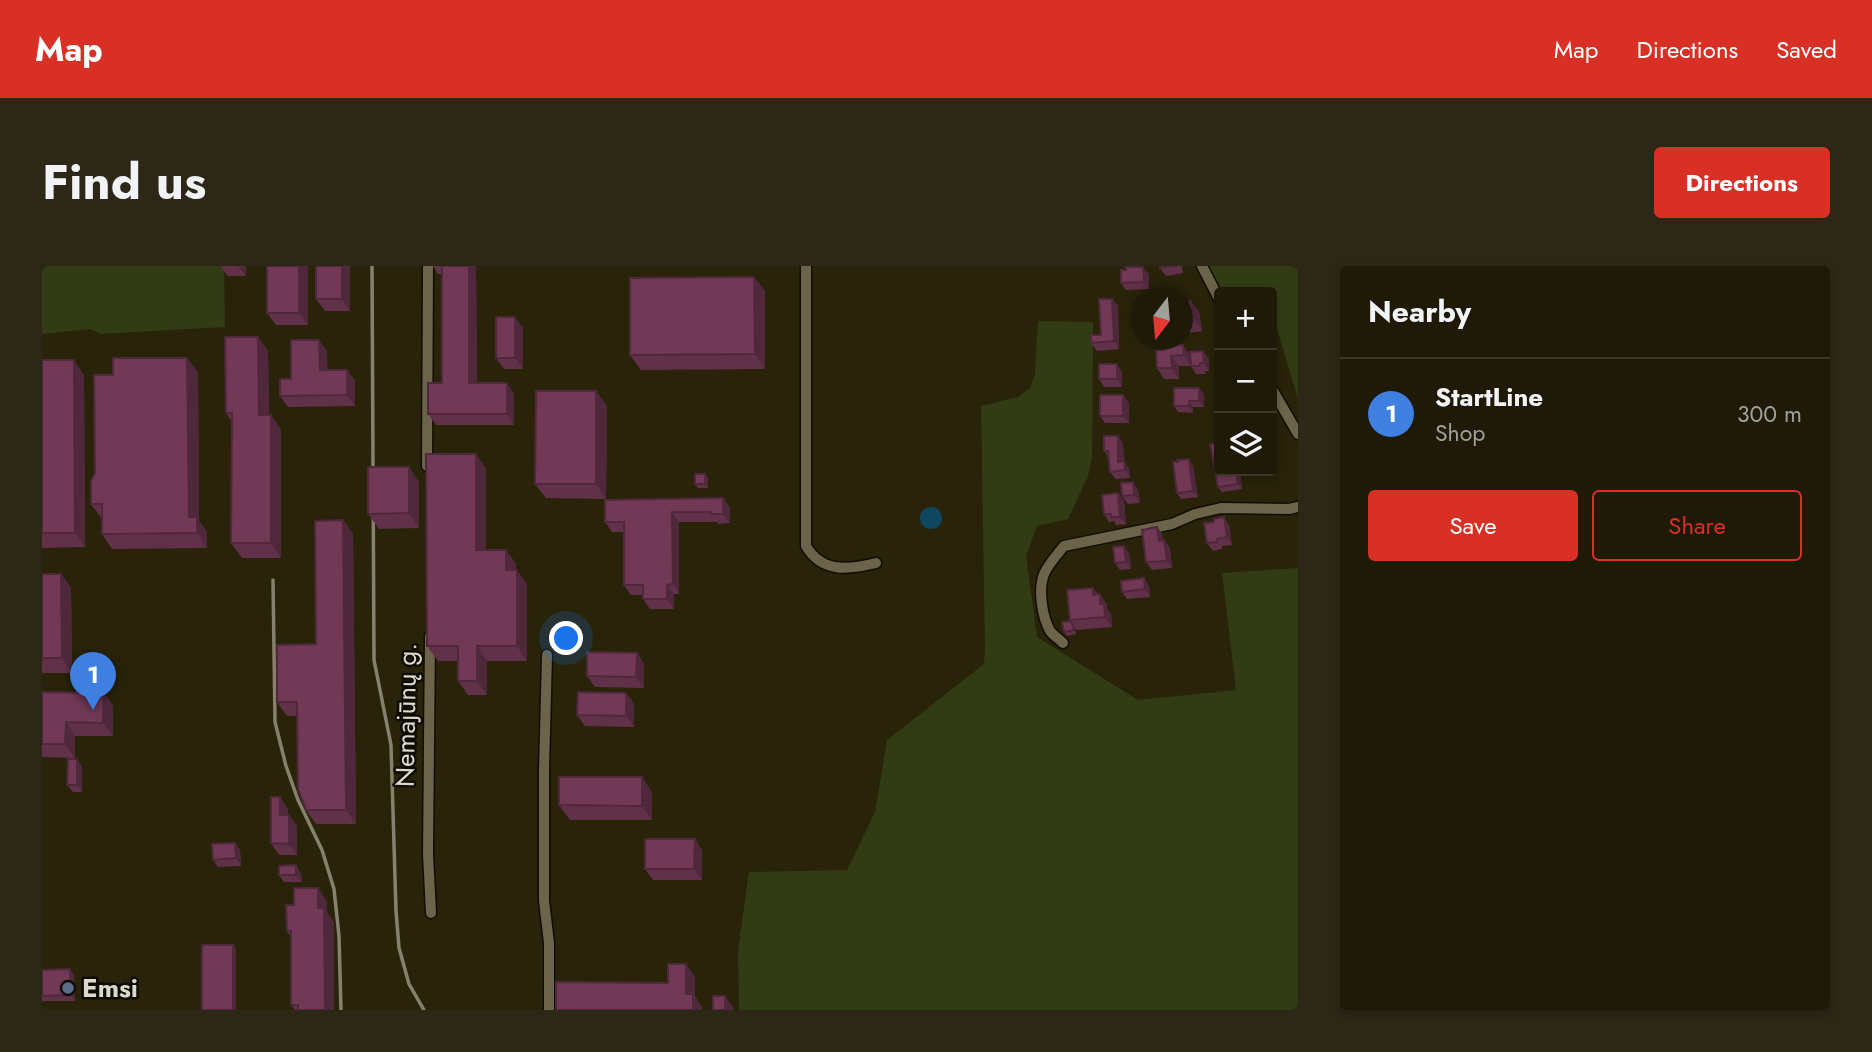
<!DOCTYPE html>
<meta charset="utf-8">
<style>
body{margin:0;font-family:Jost,sans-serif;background:#2c2716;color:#f1f3f6}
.controls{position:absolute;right:21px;top:21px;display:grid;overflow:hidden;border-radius:7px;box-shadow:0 4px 10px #0003}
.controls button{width:63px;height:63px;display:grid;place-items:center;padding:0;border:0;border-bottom:2px solid #3c3829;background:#1f1a08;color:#f1f3f6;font:35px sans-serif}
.compass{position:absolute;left:1088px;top:21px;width:63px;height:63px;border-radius:50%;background:#1f1a08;box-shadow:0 4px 10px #0003;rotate:196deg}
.you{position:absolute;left:525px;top:373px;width:24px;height:24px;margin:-18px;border:5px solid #fff;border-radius:50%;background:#1a73e8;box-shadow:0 0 0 10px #1a73e833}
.badge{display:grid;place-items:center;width:46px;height:46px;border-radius:50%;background:#d93025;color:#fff;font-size:23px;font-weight:700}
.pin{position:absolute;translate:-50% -58px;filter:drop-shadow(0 2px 4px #0008)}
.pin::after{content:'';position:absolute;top:37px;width:24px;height:21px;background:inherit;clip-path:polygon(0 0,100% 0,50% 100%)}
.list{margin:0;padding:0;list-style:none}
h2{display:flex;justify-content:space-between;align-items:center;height:91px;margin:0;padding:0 28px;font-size:30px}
h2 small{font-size:23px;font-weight:400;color:#a1a19c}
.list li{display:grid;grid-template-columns:46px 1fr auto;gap:21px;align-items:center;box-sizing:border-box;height:112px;padding:0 28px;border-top:2px solid #3c3829}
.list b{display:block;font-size:26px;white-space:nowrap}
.list p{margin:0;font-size:23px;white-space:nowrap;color:#a1a19c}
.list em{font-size:23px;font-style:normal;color:#a1a19c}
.actions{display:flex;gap:14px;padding:21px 28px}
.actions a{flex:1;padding:16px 0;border:2px solid #d93025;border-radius:7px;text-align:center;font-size:24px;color:#d93025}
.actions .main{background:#d93025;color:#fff}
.icon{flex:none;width:38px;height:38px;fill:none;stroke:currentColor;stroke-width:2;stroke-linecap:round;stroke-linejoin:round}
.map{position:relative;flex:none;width:1256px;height:744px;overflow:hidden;border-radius:7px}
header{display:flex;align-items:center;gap:42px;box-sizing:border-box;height:98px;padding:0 35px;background:#d93025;color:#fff}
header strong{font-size:33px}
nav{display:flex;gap:38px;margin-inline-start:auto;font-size:24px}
.intro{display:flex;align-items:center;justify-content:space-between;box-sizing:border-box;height:168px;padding:0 42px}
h1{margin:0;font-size:49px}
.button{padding:18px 32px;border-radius:7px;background:#d93025;color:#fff;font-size:24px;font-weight:700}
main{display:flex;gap:42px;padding:0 42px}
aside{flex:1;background:#1f1a08;border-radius:7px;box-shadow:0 4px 10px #0003}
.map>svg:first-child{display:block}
.green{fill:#323c14}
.water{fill:#104760}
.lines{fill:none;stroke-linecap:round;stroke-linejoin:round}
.street-casing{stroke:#120c00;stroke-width:13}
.street{stroke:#6b644a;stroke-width:10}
.rail{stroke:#86816d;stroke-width:3.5}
.wall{fill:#61314a}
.shaded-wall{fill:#4f283c}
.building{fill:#713956;stroke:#4f283c;stroke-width:2}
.service-dot{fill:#5c6f8a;stroke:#0f0c04;stroke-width:2.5}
.labels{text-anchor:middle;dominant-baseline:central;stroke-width:5;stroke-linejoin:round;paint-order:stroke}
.street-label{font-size:26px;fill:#dedacb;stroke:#0f0c04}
.poi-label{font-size:26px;font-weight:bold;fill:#dedacb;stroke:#0f0c04;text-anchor:start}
</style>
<header>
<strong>Map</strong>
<nav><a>Map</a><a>Directions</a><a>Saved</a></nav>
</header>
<div class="intro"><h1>Find us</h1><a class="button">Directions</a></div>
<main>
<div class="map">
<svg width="1256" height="744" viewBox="0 0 1256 744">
<rect width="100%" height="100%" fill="#29230a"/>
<path class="green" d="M0 0H182L183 61 58 68 48 63 0 68Z
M1166 0H1256V133L1230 46V26H1224L1222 23 1205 26H1179Z
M996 55 1051 56 1050 191 1046 210 1026 253 995 260 984 290 995 371 1096 434 1194 424 1180 307 1256 302V744H697L696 684 707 606 805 604 833 546 845 474 942 398 943 382 939 140 976 131 988 122 993 108Z"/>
<path class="water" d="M878 252a11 11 0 1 1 22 0a11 11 0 1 1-22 0Z"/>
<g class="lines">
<g class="street-casing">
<path id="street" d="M764 0V280C780 307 806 304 834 297
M1160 0 1177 33
M1230 123 1256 168
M385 200 386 0
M388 370 386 588 389 647
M1021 377C1017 373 1011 369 1008 365 1000 350 996 324 1002 308 1007 297 1015 289 1022 280L1130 258 1153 248 1179 242 1247 243 1256 241
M505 389 502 505V635L507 677V744"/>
</g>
<use href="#street" class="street"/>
<path class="rail" d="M330 0 332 394 349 479 354 645 357 682 367 718 382 744
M231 314 233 456 244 500 256 534 280 584 292 623 297 670 299 744"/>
</g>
<path class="wall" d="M178 0H204V10H186Z
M225 0 266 59H234L225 47Z
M308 0V45H283L274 33Z
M391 0H434L435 117 472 128V159H394L386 148 400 117V8H396Z
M1118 0H1140L1141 7 1124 10 1118 2Z
M1107 8V23L1084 24 1079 17Z
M723 25V103L599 104 588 89Z
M1070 33 1076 40 1077 83 1055 85 1049 77 1059 69Z
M1149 35 1157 46 1160 65 1140 68V37Z
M481 62V103H462L454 92Z
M216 71 226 85 227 149H229L239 164V292H200L189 277 190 156 184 147Z
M1114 84 1167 93V105H1163L1164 108H1154L1149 100H1137V113H1122L1115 102Z
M285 85V104H305L313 115V140L246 141 238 130 249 113Z
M0 94 42 109 43 281 0 282Z
M156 106 157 255 165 266V282L70 283 60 268V253L49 238Z
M1080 106V121H1062L1057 113Z
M1162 128V141H1151V147L1136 146 1132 140Z
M1081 129 1087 137V157H1063L1058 150Z
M565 140 564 233 504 232 493 218Z
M1081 177 1082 195 1087 203 1088 212 1074 213 1068 206 1067 192 1062 185Z
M434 188 444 203V284H464L474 298V304L485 318V395H445V429H426L416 415V395H396L385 380Z
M1151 200 1156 231 1139 233 1135 227Z
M367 201 377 216V262L337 263 326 248Z
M1177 205H1208V206L1198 208 1200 223 1180 226 1176 221Z
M666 211V222H656L653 218Z
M1096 224 1098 237 1086 238 1080 230Z
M1076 227 1082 235 1084 258 1074 259 1072 255 1067 256 1062 248Z
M681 232 688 242V257L676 258 675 256H637V328H632V343H608L601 333V329H589L582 319V266H570L563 256Z
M301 254 311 268 314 558H274L264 544 255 450H245L235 436 274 378Z
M1187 259 1190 279 1180 280V283L1171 285 1165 277Z
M1115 261 1120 268 1121 274 1128 282 1130 302 1110 304 1104 296Z
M1087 287 1089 303 1078 304 1073 297Z
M0 308H19L29 322 30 407H0Z
M1102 312 1107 320 1108 331 1085 333 1080 326Z
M1051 322 1065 339V343L1069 348 1070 361 1035 364 1033 362 1034 368 1025 370 1022 366 1028 355 1025 324Z
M595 387 602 398V422L553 421 545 410Z
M0 426 62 427 71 440V470H33V492L0 491Z
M584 427 592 438V461L543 460 535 449Z
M35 493 40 501V526H31L25 519Z
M610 526V554H528L517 539Z
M238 531 246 543V549H247L255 560V589H237L229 577Z
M653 573 660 585V614H611L603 603Z
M198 584 199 600 176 601 171 594Z
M259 607 260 616H242L237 609Z
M276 622 285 636V647L292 656V744H253L249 739V671L245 665 252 639Z
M0 704 32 709 33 735H0Z"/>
<path class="shaded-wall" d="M196 0H204V10Z
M257 0H266V59L257 47Z
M300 0H308V45L300 33Z
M427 0H434L435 128 427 117Z
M1101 1 1107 8V23L1102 16Z
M712 11 723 25V103L713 88Z
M1070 33 1076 40 1077 83 1072 75Z
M1149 35 1157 46 1160 65 1153 54Z
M473 51 481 62V103L473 92Z
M216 71 226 85 227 164 217 149Z
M277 74 285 85 286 115 278 104Z
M1141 79 1149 90V100L1142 89Z
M1161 85 1167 93V105L1162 97Z
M1129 90 1137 100V113L1130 102Z
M145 92 156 106 157 255 165 266V282L155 267 147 251Z
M32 94 42 109 43 281 33 267Z
M1075 98 1080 106V121L1075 113Z
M305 104 313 115V140L305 129Z
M465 117 472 128V159L465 148Z
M1157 122 1162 128V141L1157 135Z
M554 125 565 140 564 233 554 218Z
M1081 129 1087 137V157L1081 150Z
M1147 135 1151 141V147L1147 140Z
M229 149 239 164V292L229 277Z
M1076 170 1081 177V203L1076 196Z
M434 188 444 203V298L434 284Z
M1147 193 1151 200 1156 231 1151 225Z
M1082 195 1087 203 1088 212 1083 204Z
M367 201 377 216V262L367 247Z
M1194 205H1195L1198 208 1200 223 1196 218Z
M663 208 666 211V222L663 218Z
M1091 216 1096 224 1098 237 1092 229Z
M1076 227 1082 235 1084 258 1078 251Z
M681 232 688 242V257L681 248Z
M630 246 637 256V328L631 318Z
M1182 251 1187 259 1190 279 1185 271Z
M301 254 311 268 314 558 304 544Z
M1115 261 1120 268 1123 282 1117 275Z
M1122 274 1128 282 1130 302 1125 295Z
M1082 280 1087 287 1089 303 1084 296Z
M464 284 474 298V318L464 304Z
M475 304 485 318V395L475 380Z
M19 308 29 322 30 407 20 392Z
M1102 312 1107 320 1108 331 1103 323Z
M625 319 632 328V343L625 333Z
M1051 322 1058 332V328L1065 339V343L1069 348 1070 361 1063 351 1051 329Z
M435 380 445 395V429L435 415Z
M595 387 602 398V422L594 411Z
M62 427 71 440V470L61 457Z
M584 427 592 438V461L584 450Z
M24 456 33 470V492L23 478Z
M35 493 40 501V526L35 519Z
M600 511 610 526V554L600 540Z
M238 531 246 543V560L238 549Z
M247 549 255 560V589L247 578Z
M653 573 660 585V614L652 603Z
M193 577 198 584 199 600 194 592Z
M254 599 259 607 260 616 254 609Z
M276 622 285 636V647L292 656V744H283L276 642Z
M191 679 194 682V744H191Z
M644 698 653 711V730L660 741V744H651L644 728Z
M28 703 32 709 33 735 29 729Z
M683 730 691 741V744H683Z"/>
<path class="building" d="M225 0H257V47H225Z
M274 0H300V33H274Z
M400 0H427V117H465V148H386V117H400Z
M1118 0H1135L1118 2Z
M1084 1H1101L1102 16 1079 17V4H1084Z
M712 11 713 88 588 89V12Z
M1057 33H1070L1072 75 1049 77V69H1059Z
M1149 35 1153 54 1140 56V37Z
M454 51H473V92H454Z
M183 71H216L217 149H229V277H189L190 147H184Z
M249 74H277L278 104H305V129L238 130V113H249Z
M1141 79 1142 89 1129 90 1130 102H1115L1114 84H1121V80Z
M1161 85 1162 97H1158V100H1149L1148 86Z
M71 92H145L147 251H155V267L60 268V238H49V215L53 207 52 109H71Z
M0 94H32L33 267H0Z
M1057 98H1075V113H1057Z
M1132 122H1157V135H1147V140H1132Z
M494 125H554V218H493Z
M1058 129H1081V150H1058Z
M1062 170H1076V196L1082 195 1083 204 1068 206 1066 185H1062Z
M1177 177V205H1194L1196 218 1176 221 1168 178Z
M384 188H434V284H464V304H475V380H435V415H416V380H385Z
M1147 193 1151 225 1135 227 1131 196H1136V194Z
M326 201H367V247L326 248Z
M653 208H663V218H653Z
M1091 216 1092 229 1080 230 1079 217Z
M1076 227 1078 251H1069V248H1062L1060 229Z
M681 232V248H669V246H630L631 318 625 319V333H601V319H582V256H563V234Z
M1182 251 1185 271 1175 273V276L1165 277 1162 257 1172 256V253Z
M301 254 304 544H264L256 523 255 436H235V379L274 378 273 255Z
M1115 261 1117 275 1122 274 1125 295 1104 296 1100 264Z
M1082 280 1084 296 1073 297 1071 281Z
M0 308H19L20 392H0Z
M1102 312 1103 323 1080 326 1079 315Z
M1051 322V329L1058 328V338H1062L1063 351 1028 354 1025 324Z
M1028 355 1030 358 1032 364 1022 366 1020 356Z
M545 386 595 387 594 411 545 410Z
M0 426 62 427 61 457 24 456 23 478H0Z
M536 426 584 427V450L535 449Z
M26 493H35V519H25Z
M517 511H600V540L517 539Z
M229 531H238V549H247V578L229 577Z
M603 573H653L652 603H603Z
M193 577 194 592 171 594 170 578Z
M254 599V609H237V600Z
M252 622H276V642H282L283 744H256V739H249V665H245L244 639H252Z
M160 679H191V744H160Z
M626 698H644V728H651V744H514V716L626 717Z
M28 703 29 729 0 730V704Z
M671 730H683V744H671Z"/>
<circle class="service-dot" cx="26" cy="722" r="7"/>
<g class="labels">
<g class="street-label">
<text transform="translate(364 449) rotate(-89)">Nemajūnų g.</text>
</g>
<g class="poi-label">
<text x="40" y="722">Emsi</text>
</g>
</g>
</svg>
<div class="controls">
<button>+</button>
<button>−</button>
<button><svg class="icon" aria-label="layers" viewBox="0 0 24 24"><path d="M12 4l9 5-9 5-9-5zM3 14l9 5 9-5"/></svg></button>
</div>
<svg class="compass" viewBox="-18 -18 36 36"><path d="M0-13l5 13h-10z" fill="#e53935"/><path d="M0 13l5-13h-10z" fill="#a1a19c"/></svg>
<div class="you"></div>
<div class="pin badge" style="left:51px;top:444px;background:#3f7fe0">1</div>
</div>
<aside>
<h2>Nearby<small></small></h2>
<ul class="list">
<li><span class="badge" style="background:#3f7fe0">1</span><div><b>StartLine</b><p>Shop</p></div><em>300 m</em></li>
</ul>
<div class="actions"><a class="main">Save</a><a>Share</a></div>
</aside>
</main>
